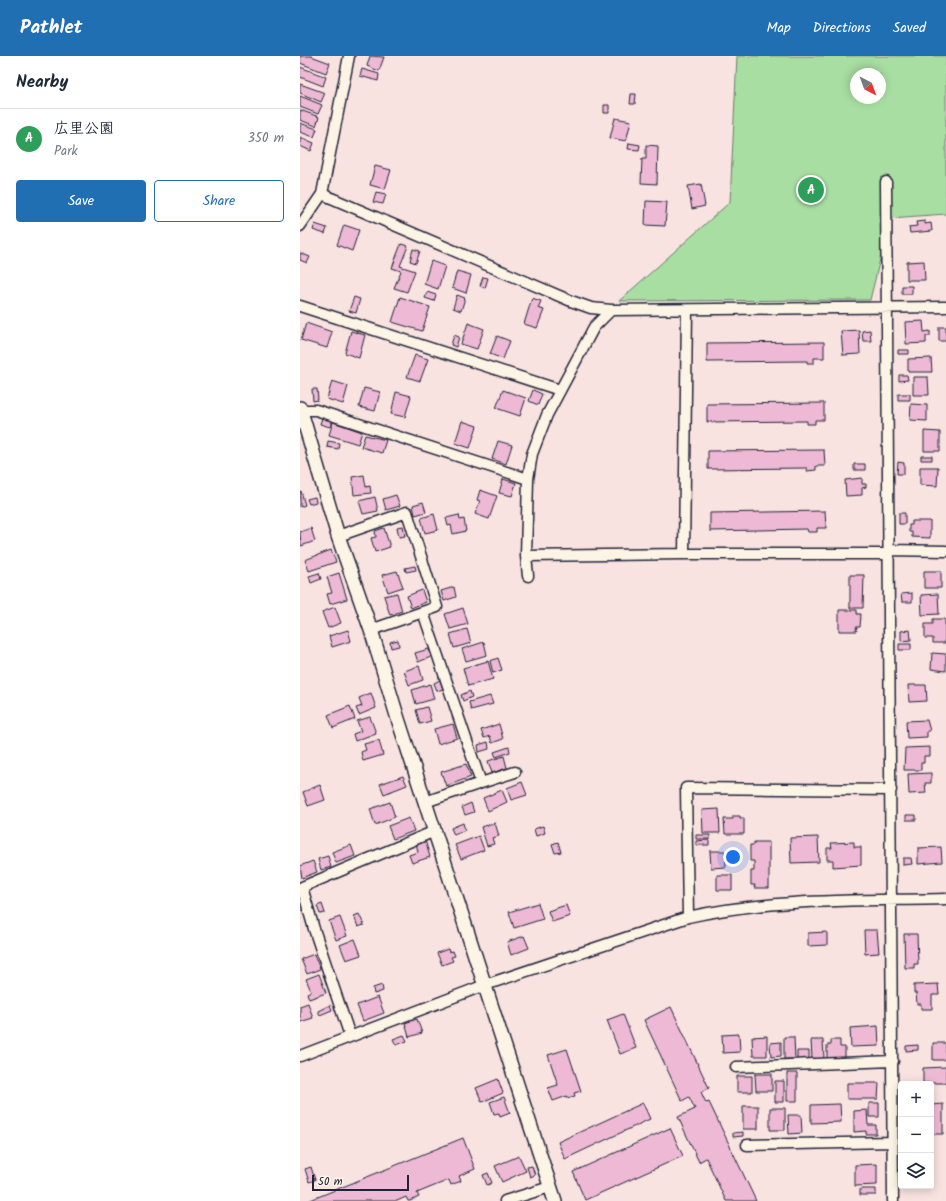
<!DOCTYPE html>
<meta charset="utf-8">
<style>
body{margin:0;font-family:Kalam,"Klee One",sans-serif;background:#f6f6f7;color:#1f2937}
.controls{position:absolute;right:12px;bottom:12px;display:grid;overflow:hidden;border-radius:4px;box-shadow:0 2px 10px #0003}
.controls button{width:36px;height:36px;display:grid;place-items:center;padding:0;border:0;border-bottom:1px solid #e0e1e3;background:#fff;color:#1f2937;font:20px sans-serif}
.compass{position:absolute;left:550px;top:12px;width:36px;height:36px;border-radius:50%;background:#fff;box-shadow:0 2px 10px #0003;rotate:139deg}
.scale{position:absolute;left:12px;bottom:10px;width:97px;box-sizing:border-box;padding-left:4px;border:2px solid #22223b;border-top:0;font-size:11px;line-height:14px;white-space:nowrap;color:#22223b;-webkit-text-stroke:3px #fcf5e5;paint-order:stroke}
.you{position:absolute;left:433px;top:801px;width:14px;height:14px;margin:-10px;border:3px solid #fff;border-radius:50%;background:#1a73e8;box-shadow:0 0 0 6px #1a73e833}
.badge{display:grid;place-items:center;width:26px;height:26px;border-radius:50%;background:#1f6fb2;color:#fff;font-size:13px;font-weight:700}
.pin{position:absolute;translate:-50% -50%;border:2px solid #fff;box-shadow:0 1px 4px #0006}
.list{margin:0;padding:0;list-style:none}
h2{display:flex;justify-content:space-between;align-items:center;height:52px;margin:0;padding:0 16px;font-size:17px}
h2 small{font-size:13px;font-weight:400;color:#747a83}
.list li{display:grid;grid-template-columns:26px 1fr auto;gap:12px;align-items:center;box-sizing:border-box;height:60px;padding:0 16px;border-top:1px solid #e0e1e3}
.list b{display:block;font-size:15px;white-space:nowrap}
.list p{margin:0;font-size:13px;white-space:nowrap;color:#747a83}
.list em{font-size:13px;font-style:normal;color:#747a83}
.actions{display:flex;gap:8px;padding:12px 16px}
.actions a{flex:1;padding:9px 0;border:1px solid #1f6fb2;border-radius:4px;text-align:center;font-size:14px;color:#1f6fb2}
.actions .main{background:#1f6fb2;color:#fff}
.icon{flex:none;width:22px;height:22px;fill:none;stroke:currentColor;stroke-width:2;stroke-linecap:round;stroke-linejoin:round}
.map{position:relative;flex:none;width:646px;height:1145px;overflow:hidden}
header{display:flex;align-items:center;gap:24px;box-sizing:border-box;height:56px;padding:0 20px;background:#1f6fb2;color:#fff}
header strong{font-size:19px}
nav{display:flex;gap:22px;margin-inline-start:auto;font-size:14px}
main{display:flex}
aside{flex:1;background:#fff}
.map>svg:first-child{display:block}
.green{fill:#a8dea2;stroke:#65806e;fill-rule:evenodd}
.building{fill:#eeb9d4;stroke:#22223b}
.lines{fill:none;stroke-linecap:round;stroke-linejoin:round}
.minor-casing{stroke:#22223b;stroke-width:13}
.tertiary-casing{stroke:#22223b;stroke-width:16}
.minor{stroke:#fcf5e5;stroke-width:10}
.tertiary{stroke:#fcf5e5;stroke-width:13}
</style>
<header>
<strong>Pathlet</strong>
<nav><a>Map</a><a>Directions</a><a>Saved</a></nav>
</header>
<main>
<aside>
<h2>Nearby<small></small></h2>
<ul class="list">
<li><span class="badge" style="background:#2e9e5b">A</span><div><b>広里公園</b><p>Park</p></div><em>350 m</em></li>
</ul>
<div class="actions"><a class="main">Save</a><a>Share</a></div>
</aside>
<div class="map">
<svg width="646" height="1145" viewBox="0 0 646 1145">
<rect width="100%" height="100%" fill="#f8e3e0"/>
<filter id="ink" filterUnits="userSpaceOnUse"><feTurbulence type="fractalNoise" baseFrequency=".025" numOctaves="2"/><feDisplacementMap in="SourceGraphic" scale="8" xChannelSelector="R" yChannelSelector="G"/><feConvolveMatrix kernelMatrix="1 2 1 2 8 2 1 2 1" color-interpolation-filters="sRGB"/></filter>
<g filter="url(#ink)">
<path class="green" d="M437 0H646V158L590 162 570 244 319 245 430 146ZM556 18H580V42H556Z"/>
<path class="building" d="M0 0H11L30 7 26 17 0 7Z
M70 0 84 1 79 15 67 10Z
M0 11 26 21 23 30 0 21Z
M62 13 79 18 78 25 60 20Z
M0 28 25 37 21 46 0 37Z
M331 38H336L335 48H330Z
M0 40 22 49 18 58 0 51Z
M304 49H309V57H304Z
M0 54 19 61 16 70 0 64Z
M315 62 331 65 326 85 310 82Z
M0 67 17 73 14 81 0 76Z
M0 81 14 87 11 95 0 90Z
M329 87 340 89 339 94 328 93Z
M346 89 358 90 357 128 341 127 342 103H346Z
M75 110 91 114 85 133 70 129Z
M401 128 405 150 392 153 388 130Z
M76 136 86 138 83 148 73 146Z
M346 145 367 146 365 170 345 169Z
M625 165V168L631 167 632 175 610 177 609 171 617 170 616 166Z
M15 168 27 172 25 178 13 174Z
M44 169 59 174 52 195 37 189Z
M101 188 108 190 100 210 115 215 107 236 94 232 101 215 92 212Z
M113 193 120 195 116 207 110 205Z
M0 197 10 201 7 207 0 204Z
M131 205 145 210 138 233 124 228Z
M624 205 625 224H607V206Z
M157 215 171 219 166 237 152 232Z
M183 221 188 222 185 232 180 230Z
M602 230H612V238H602Z
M127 236 136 239 134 245 125 242Z
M157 239 165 242 161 255 153 252Z
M54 241 60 243 56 257 49 255Z
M100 241 130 251 122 275 92 266Z
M232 242 241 245 238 252 244 254 237 272 224 268Z
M623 265 624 276 630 275V280H626V287L606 288 605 266Z
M6 267 32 276 27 292 1 284Z
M168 267 184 273 177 293 161 288Z
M639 271H646V285H639Z
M559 274 560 298 543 299 541 275Z
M570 274 571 285H563L562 275Z
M51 275 65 279 59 302 45 297Z
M154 279 159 281 156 291 151 289Z
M197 280 210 285 203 303 190 298Z
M524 286V302H514V307H507V305L407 306V287Z
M598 294H609V298H598Z
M115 299 128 303 120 325 107 321Z
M631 302 632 316H608V303Z
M599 319H607L608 324 599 325Z
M613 321H628L629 339H613Z
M32 325 48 330 43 348 27 343Z
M64 332 80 336 75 355 59 351Z
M12 333H17L18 344 13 345Z
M203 334 226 342 220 360 196 352Z
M233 334 242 338 238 349 229 345Z
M96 336 111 340 105 361 91 358Z
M598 338H610V344H598Z
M524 347V364H515V368H507V365L407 366V348Z
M611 348 627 349V365L610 364Z
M22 362 32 365 30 371 20 368Z
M162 365 177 370 170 392 155 387Z
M33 366 62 376 58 388 29 379Z
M624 375 640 376V395H624Z
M65 379 86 384 82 397 61 391Z
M28 385 39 387 38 393 27 391Z
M198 385 212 389 206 408 192 403Z
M524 394 525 410H516V414L507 415V412L408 413V395Z
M621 400H632V404H621Z
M598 406 604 407V418H597Z
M554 408H565V414H554Z
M620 411H638L637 430 620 429Z
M64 419 66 431 70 430 71 437 54 439 52 421Z
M562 422V428H566V431L562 432V439L546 440 545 424Z
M203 423 216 427 212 440 199 437Z
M180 434 197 440 189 463 175 458 180 445 177 444Z
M1 435 5 449 0 451V436Z
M96 439 100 450 86 454 83 443Z
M15 441 16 446 9 448 7 443Z
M75 441 78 455 63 458 59 445Z
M123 446 126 456 115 459 113 449Z
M525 455 526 472H517V476H508L507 473 410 475V457Z
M599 457H605V468H599Z
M134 458 138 474 125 477 121 462Z
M159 459 160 464 164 463 166 475 153 478 151 469 148 470 146 462Z
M612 465H630V482L612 481V476H609V469H612Z
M103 470 105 480 99 481 97 471Z
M11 472 15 485 1 490 0 476Z
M84 472 90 491 75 496 71 482 76 481 75 475Z
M31 494 36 506 9 515 5 504Z
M115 510 116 514 106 516 105 512Z
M97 515 103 531 88 536 82 519Z
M624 515H641V532H624Z
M19 517 21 523 11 527 9 520Z
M39 517 47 543 30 548 27 538 32 537 27 521Z
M550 519H564L563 552H550Z
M154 531 156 541 144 545 141 535Z
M122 534 126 546 111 552 107 540Z
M97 537 102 555 90 559 84 540Z
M612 537V546H602L601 538Z
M638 538 639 558 622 559 621 539Z
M35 551 41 567 28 572 22 556Z
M163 552 168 568 150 573 145 558Z
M539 554H557V558H561L560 571H556L557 575H539Z
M633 563H645V587H633V582H625V568H633Z
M167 573 171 587 154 592 150 578Z
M48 574 51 585 32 591 29 580Z
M610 574 611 584 601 585V575Z
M98 584 99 590 91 592 90 586Z
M184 586 187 599 166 605 162 593Z
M599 588H611V594H599Z
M129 593 131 601 118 606 115 597Z
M632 597 646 598V615L631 613Z
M198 602 202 614 193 617 190 605Z
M188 605 193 623 168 630 163 612Z
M119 610 123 624 109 629 104 615Z
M140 624 143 633 137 635 134 627Z
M130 628 134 643 116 648 112 634Z
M608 629H626L627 645 609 646Z
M170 635 172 641 163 645 161 639Z
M71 637 76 652 59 659 56 652 62 650 59 642Z
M190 640 193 648 171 654 169 646Z
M50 650 55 663 33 672 28 659Z
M127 651 131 665 120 668 116 654Z
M70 661 76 677 55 685 53 678 61 675 57 665Z
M627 664 630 675H627V681L607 682 606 665Z
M153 668 157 682 138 688 134 673Z
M199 668 203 683 192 687 190 680 184 682 181 674Z
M79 684 83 699 63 705 61 696 66 694 64 688Z
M188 686 189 693 179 696 178 689Z
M209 691 210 696 196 701 194 696Z
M630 691V700H624V707H621V714H604L605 692Z
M204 700 207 712 192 717 188 705Z
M166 708 171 721 146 730 141 716Z
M631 717V727H625L626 737 609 738 608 718Z
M103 720 107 729 84 738 80 728Z
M222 726 227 739 211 744 207 732Z
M20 729 25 744 8 750 3 736Z
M202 734 207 746 188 755 183 742Z
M90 746 95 761 75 769 70 753Z
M171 747 174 756 165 759 162 751Z
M419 753 420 777H403L402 754Z
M606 759H616V764H606Z
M433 760H440V762H444V778H425L424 763H433Z
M109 762 114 775 93 783 88 770Z
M163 767 165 774 154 779 151 772Z
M195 767 199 780 192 782 194 788 187 790 181 771Z
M243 770 245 777 236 780 234 773Z
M396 779H410V783H396Z
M179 780 184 794 161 803 155 789Z
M518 781 519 806 491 807 490 782Z
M125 784 130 801 112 807 109 799 118 796 116 787Z
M409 784V789H396V785Z
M258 786 261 796 255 797 252 788Z
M454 786H469V832H454L455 829H451V815H454V805H450V789H454Z
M554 786V791H561V809L533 811V804H527V792H532L531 787Z
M51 789 55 800 36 807 32 796Z
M641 791 642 806 618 808V792Z
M410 795H425L426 811 411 812Z
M28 800 31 811 21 814 18 803Z
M603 802H611L612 808 603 809Z
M13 805 17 816 2 822 0 810Z
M417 819H432V834H417Z
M238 847 243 863 214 872 209 856Z
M22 848 25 857 20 858 17 850Z
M266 849 270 860 252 866 248 855Z
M59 858 64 869 58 871 54 860Z
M40 861 47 880 36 884 29 865Z
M564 874H577L579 897 565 898Z
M527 876V889L508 890V877Z
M604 878H617L618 908H614V912H605Z
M224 880 229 892 211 899 207 886Z
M55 883 61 899 46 904 40 889Z
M148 893 149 896 153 895 155 900 151 901 153 905 142 909 137 897Z
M14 898 20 913 7 918 1 903Z
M19 918 26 937 9 943 7 937 11 935 6 923Z
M638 928 639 939H632V953H621V948H617L616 937H614V929Z
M82 929 83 935 74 938 73 932Z
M78 941 84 957 63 965 57 949Z
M8 947 13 962 0 966V950Z
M30 949 32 954 20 959 18 955Z
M371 951 409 1032 401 1036 406 1047 409 1046 456 1145H426L406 1102 399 1106 378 1061 395 1053 389 1041 382 1045 344 964Z
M323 958 336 992 320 998 307 964Z
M117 963 122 977 109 981 105 967Z
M578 970 579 990 551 991 550 972Z
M439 978 440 996 423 997 422 979Z
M104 979 107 985 96 989 93 983Z
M467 980V1000H453L452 981Z
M484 981H494L495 1003H484Z
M511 984H523L524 1003H512Z
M531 984H540V991H545V1003H527V989H531Z
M481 986V1000L471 1001 470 987Z
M633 987H646V1004H633Z
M618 989V994L606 995V990Z
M267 993 281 1035 274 1037 275 1040 267 1042V1040L253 1045 248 1032 258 1029 248 999Z
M497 995H509V1004H497Z
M646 1011V1027H623V1012Z
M487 1017H497V1045H487Z
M455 1018H472V1035H456Z
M437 1020H452V1036H437Z
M198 1023 203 1037 182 1046 176 1032Z
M475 1025H484V1046H475Z
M547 1027H579L578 1043H547Z
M204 1041 210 1057 200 1061 199 1057 194 1058 190 1046Z
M343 1047 350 1063 265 1103 258 1086Z
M569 1047H579V1061H569Z
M540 1048 541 1066 511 1067V1049Z
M643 1048V1078H631V1049Z
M443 1050H458V1073H443Z
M470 1052H485V1074H470Z
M567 1054 568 1069H576V1078H566V1075L554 1076V1055Z
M488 1059H501L502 1077 489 1078Z
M370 1072 383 1100 285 1144 273 1116Z
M443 1076V1080L433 1081V1077Z
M163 1082 175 1113 159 1120 161 1125 151 1129 149 1124 117 1137 119 1141 110 1145H108L106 1141 97 1145H8Z
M219 1100 226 1115 202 1126 195 1110Z
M577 1108V1129L555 1130V1109Z
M232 1110 235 1119 230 1121 227 1111Z
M11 1111 15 1124 9 1126 5 1113Z
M188 1117 192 1127 187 1129 183 1119Z
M560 1133H576V1139H560Z"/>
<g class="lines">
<g class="minor-casing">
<path id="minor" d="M586 126 593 1145
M22 138 271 245 291 252 311 254 646 251
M0 170 22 138 49 0
M0 250 260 334
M1 354H16L228 423
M38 480 107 456 137 551 71 574
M589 494 646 495
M384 498 387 254
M226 500 384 498H589
M228 520 226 500 228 423 232 398 247 359 294 271 311 254
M123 556 181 727 125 746
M181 727 215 716
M388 861 386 732 591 734
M50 980 14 873 2 831 135 775
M0 1000 185 929 388 861C473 842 560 845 646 843
M436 1011 593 1005
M447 1089 593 1086
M205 1145 250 1131"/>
</g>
<g class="tertiary-casing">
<path id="tertiary" d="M0 352 38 480 71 574 98 663 255 1145"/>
</g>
<use href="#minor" class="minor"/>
<use href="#tertiary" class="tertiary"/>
</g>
</g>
</svg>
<div class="controls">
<button>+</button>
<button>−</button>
<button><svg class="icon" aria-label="layers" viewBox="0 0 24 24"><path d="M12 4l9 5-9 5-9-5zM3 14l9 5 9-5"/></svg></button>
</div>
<svg class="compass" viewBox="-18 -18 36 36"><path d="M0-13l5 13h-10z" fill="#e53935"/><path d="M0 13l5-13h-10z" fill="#747a83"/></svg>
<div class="scale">50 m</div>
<div class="you"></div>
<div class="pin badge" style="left:511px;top:134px;background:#2e9e5b">A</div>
</div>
</main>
